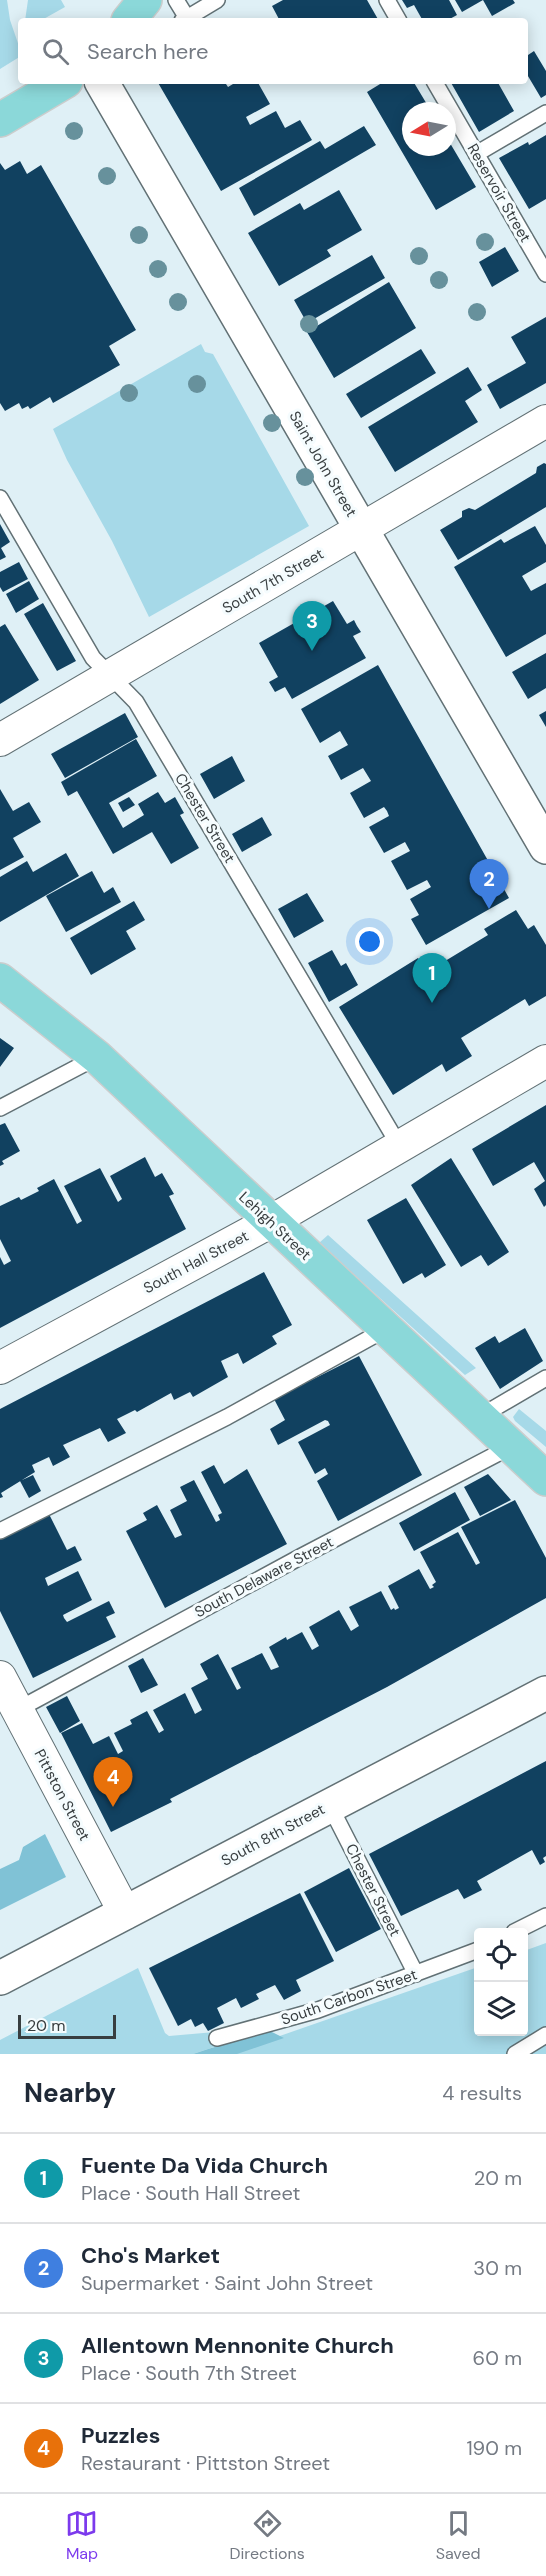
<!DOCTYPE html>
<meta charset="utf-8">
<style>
body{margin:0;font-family:"DM Sans",sans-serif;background:#f2f2f3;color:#1f2937}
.controls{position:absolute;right:18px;bottom:18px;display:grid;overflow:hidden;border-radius:6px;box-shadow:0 3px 15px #0003}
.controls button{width:54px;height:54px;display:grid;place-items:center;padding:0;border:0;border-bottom:2px solid #e0e1e3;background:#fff;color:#1f2937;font:30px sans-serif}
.compass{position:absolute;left:402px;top:102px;width:54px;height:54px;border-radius:50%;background:#fff;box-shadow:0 3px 15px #0003;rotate:260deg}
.scale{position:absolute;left:18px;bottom:15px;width:98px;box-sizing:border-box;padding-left:6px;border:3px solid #383e40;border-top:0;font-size:16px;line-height:21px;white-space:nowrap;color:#383e40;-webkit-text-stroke:4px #f5fcfe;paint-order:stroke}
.you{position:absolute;left:370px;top:942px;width:21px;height:21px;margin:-15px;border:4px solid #fff;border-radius:50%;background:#1a73e8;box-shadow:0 0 0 9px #1a73e833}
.badge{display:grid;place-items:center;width:39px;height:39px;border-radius:50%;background:#7c3aed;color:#fff;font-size:20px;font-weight:700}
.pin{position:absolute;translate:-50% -50px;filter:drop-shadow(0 2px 3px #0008)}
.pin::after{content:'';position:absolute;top:32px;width:21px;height:18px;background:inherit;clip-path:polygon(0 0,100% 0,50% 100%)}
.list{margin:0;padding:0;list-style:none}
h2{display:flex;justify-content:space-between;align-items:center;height:78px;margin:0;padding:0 24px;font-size:26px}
h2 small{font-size:20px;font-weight:400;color:#747a83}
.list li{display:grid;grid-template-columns:39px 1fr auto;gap:18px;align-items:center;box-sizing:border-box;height:90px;padding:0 24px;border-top:2px solid #e0e1e3}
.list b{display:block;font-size:22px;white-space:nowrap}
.list p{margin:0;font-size:20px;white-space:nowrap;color:#747a83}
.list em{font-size:20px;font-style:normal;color:#747a83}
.icon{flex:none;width:33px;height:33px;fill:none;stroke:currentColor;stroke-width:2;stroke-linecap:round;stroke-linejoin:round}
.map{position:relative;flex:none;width:546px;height:2054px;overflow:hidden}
.search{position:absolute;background:#fff;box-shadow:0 3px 15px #0003;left:18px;right:18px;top:18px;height:66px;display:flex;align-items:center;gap:15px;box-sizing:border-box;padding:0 21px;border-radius:6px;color:#747a83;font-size:22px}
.sheet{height:438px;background:#fff}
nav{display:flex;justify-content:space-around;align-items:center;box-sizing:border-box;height:84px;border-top:2px solid #e0e1e3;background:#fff;font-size:16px;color:#747a83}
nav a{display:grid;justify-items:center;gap:3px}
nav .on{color:#7c3aed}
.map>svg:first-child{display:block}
.green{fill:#a6d9e8}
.forest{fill:#80c2d6}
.building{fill:#114160}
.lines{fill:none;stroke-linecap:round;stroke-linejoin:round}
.service-casing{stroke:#627175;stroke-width:18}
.minor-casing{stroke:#627175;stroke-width:34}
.tertiary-casing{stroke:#627175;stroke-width:36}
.secondary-casing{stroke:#627175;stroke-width:36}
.primary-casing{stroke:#cbcdcd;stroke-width:36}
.service{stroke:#fff;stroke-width:15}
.minor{stroke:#fff;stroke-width:32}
.tertiary{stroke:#fff;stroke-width:33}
.secondary{stroke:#fff;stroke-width:33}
.primary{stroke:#8bd8d9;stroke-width:33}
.tree{fill:#67919c}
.labels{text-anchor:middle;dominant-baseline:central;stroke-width:6;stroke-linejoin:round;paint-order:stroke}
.street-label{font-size:15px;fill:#383e40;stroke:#f5fcfe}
</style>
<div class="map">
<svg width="546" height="2054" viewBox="0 0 546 2054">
<rect width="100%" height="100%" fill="#dff0f6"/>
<path class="green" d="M0 0H7L10 20 21 52V56L0 69Z
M28 0H61L65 7 40 21H25Z
M201 344 205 352 213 354 309 526 149 617 112 541 67 460 53 429Z
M328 1235 476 1368 465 1375 319 1243Z
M519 1409 546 1431V1447L515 1421 513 1417Z
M546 1943V2054H228L478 1967V2032H524V1951Z
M138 1968 165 2033 169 2036 215 2032 220 2045 193 2054H0V2040Z"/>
<path class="forest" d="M45 1834 66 1877 0 1910V1869L19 1860 23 1847Z
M270 2031 284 2038 237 2054H193C219 2045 244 2040 270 2031Z"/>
<path class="building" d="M283 0H367L379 21H280L272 6Z
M402 0H449L457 15 446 21H423L414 5 407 8Z
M455 0H483L462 12Z
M483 0H513L515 3 492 16Z
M534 51 546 71V95L541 98 525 71V57Z
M157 81H224L228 87 238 81H257L270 104 246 117 250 125 276 111 285 128 300 120 312 140 221 191Z
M385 81H413L431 111H411V147H447V138L476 187 436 210 367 92Z
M450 81H497L514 111 479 132Z
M364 126 376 145 254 216 239 188 320 141 325 149Z
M546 135V199L529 209 499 158 528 142 529 145Z
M20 161 27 174 41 165 136 330 109 346 120 365 53 403 50 397 30 409 28 406 22 409 19 403 5 411 0 403V163L5 170Z
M339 190 362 230 327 250 331 256 279 286 248 233 300 203 304 210Z
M505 247 519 271 492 287 479 262Z
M372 255 385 278 307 323 294 300Z
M389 282 416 328 334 378 307 332Z
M546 317V383L500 409 487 385 526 363 511 337Z
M421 349 436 373 361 418 346 394Z
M468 367 482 390 465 401 478 422 395 472 368 427Z
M544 463 546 464V507L458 560 440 530 462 517V511L469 508 475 510 536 473 537 467Z
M0 524 10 542 1 548 6 557 0 560Z
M535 526 546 545V562L522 576 531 591 546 583V634L506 657 454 567 501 539 504 543Z
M19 562 28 579 3 592 0 587V572Z
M29 581 39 599 16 613 6 594Z
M333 601 347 624 354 620 357 626 361 632 353 636 366 658 292 699 285 687 275 692 269 682 278 677 259 643Z
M43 603 76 661 57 671 24 614Z
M5 624 39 680 0 704V627Z
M546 653V688L528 699 512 672Z
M378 665 509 898 426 945 411 919 419 915 410 899 431 887 427 880 407 890 391 861 410 851 405 842 384 853 369 827 389 816 387 811 384 807 364 818 350 793 371 781 363 768 341 780 328 756 348 745 340 731 320 743 301 709Z
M546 711V727L539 715Z
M125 713 138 737 65 778 51 754Z
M136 739 157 776 109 803 123 828 144 815 138 804 158 792 165 803 175 797 184 813 180 815 199 848 171 864 152 832 113 854 77 791 68 796 61 782Z
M232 756 245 781 214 799 200 774Z
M0 789 13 811 29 802 41 822 13 838 24 857 0 870Z
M129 797 135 805 123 812 118 803Z
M262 817 272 835 242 852 232 834Z
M66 853 79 876 0 922V877L27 861 33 872Z
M92 871 104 893 113 887 121 902 66 932 46 896Z
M307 893 324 921 294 938 278 909Z
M134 901 145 920 126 931 136 949 91 975 70 938Z
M516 910 528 929 534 925 546 945V996L529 1006 525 999 461 1038 472 1056 446 1072 442 1064 393 1095 339 1007 418 958 427 972 488 935 484 929Z
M332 950 341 966 346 963 358 985 329 1002 308 963Z
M0 1038 14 1048 0 1067Z
M546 1105V1205L544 1207 534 1189 545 1181 534 1162 493 1186 472 1149Z
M5 1123 20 1151 2 1161 4 1164 0 1166V1125Z
M145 1157 155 1177 162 1173 174 1194 169 1196 186 1229 0 1328V1257L4 1265 11 1261 0 1239V1206L19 1197 21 1200 39 1191 37 1188 54 1179 77 1224 82 1221 64 1186 100 1168 118 1202 122 1199 110 1176Z
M451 1158 509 1252 488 1266 481 1255 461 1267 411 1185Z
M406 1198 446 1265 425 1278 422 1273 403 1284 367 1220Z
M264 1272 292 1325 272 1336 277 1344 243 1364 238 1353 221 1361 228 1377 193 1397 190 1392 174 1400 171 1393 137 1412 135 1410 117 1419 126 1433 108 1442 100 1428 63 1445 70 1457 53 1466 49 1457 32 1465 35 1472 1 1493 3 1497 0 1498V1409Z
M525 1328 543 1361 500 1389 475 1348 495 1336 499 1343Z
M359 1356 422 1475 338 1521 317 1481 328 1474 325 1468 315 1474 298 1442 330 1425 328 1421 325 1420 278 1445 270 1429 285 1420 274 1399Z
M214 1465 224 1484 247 1469 287 1544 165 1608 126 1531 147 1520 143 1513 157 1505 175 1538 182 1535 170 1510 187 1501 180 1487 194 1480 216 1522 220 1520 218 1515 222 1513 201 1472Z
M488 1474 511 1500 480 1516 464 1487Z
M33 1475 41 1491 29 1498 20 1481Z
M455 1492 470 1520 414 1551 399 1523Z
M515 1500 546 1558V1598L387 1687 170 1799 172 1802 111 1832 61 1733 82 1723 93 1744 109 1736 118 1754 123 1751 114 1733 132 1724 130 1720 147 1711 159 1733 164 1730 153 1710 185 1693 195 1714 202 1710 191 1688 208 1679 200 1664 218 1654 237 1690 241 1688 231 1668 262 1653 271 1670 279 1667 269 1647 286 1637 287 1640 302 1632 312 1650 319 1646 309 1627 339 1610 351 1631 359 1626 349 1607 381 1591 391 1610 394 1608 395 1610 399 1608 388 1586 419 1569 430 1589 434 1587 432 1585 436 1582 420 1552 458 1532 476 1565 480 1563 461 1527Z
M49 1514 67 1550 75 1546 82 1560 45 1578 48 1586 78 1571 92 1600 63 1615 64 1618 67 1622 109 1601 115 1613 106 1617 116 1637 33 1678 0 1611V1539Z
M143 1658 158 1685 141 1693 128 1666Z
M67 1696 80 1721 60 1733 46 1707Z
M546 1761V1856L543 1858 545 1862 540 1865 532 1850 477 1881 482 1890 464 1899 458 1889 401 1916 369 1854Z
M349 1868 381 1929 336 1952 304 1892Z
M300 1893 334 1961 296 1980 301 1991 284 2000 275 1985 256 1994 259 1999 241 2008 236 1998 217 2008 224 2023 208 2031 203 2023 195 2027 191 2019 178 2026 149 1968Z"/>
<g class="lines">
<g class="service-casing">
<path id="service" d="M176 0 187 18
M387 0 399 21
M182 21 217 0
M434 81 546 274
M476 154 546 113
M0 498 93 658 136 702 400 1147
M0 1108 97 1057
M481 1416 546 1378
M0 1531 227 1417 386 1329
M17 1710 302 1556 512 1446
M330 1806 416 1974
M514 1932 546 1916
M217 2038 318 2010 478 1950
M515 2054 546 2035"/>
</g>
<g class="minor-casing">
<path id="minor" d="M0 740 546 421
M0 1368 270 1222 546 1061
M0 1677 125 1913"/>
</g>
<g class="tertiary-casing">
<path id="tertiary" d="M101 81 546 847"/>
</g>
<g class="secondary-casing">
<path id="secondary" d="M0 1978 546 1693"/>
</g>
<g class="primary-casing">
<path id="primary" d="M128 21 145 0
M0 120 66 81
M0 980 97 1057 546 1479"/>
</g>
<use href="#service" class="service"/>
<use href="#minor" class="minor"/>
<use href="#tertiary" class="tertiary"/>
<use href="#secondary" class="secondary"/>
<use href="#primary" class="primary"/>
</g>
<g class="tree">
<circle cx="74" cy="131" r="9"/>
<circle cx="107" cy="176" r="9"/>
<circle cx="139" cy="235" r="9"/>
<circle cx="485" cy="242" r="9"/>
<circle cx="419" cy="256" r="9"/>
<circle cx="158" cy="269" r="9"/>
<circle cx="439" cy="280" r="9"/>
<circle cx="178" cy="302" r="9"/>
<circle cx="477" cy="312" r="9"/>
<circle cx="309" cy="324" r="9"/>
<circle cx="197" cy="384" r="9"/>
<circle cx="129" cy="393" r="9"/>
<circle cx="272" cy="423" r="9"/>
<circle cx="305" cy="477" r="9"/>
</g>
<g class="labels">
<g class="street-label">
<text transform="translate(499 193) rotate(60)">Reservoir Street</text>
<text transform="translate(323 464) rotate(60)">Saint John Street</text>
<text transform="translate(273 581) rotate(-30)">South 7th Street</text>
<text transform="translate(205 818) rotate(59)">Chester Street</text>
<text transform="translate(275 1226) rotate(43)">Lehigh Street</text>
<text transform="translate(196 1262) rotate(-28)">South Hall Street</text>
<text transform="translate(264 1577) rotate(-28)">South Delaware Street</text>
<text transform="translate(62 1795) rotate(62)">Pittston Street</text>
<text transform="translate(273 1835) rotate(-28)">South 8th Street</text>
<text transform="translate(373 1890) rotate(63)">Chester Street</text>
<text transform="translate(349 1997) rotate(-19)">South Carbon Street</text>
</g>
</g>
</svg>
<div class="controls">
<button><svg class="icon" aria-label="locate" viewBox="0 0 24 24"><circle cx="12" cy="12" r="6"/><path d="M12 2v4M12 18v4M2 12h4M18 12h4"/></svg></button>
<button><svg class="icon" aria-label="layers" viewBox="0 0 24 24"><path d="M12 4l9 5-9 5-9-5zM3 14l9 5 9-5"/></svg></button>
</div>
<svg class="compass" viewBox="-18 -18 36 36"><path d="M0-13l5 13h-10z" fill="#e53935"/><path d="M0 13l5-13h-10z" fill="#747a83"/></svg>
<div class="scale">20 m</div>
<div class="you"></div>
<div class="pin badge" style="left:432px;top:1003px;background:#0f9aa8">1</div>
<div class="pin badge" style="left:489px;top:909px;background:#3f7fe0">2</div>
<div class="pin badge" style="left:312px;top:651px;background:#0f9aa8">3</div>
<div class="pin badge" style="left:113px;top:1807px;background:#e8710a">4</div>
<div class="search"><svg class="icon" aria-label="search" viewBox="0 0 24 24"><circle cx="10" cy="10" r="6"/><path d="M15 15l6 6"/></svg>Search here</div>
</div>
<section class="sheet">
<h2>Nearby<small>4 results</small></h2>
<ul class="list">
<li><span class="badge" style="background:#0f9aa8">1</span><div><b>Fuente Da Vida Church</b><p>Place · South Hall Street</p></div><em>20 m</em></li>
<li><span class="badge" style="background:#3f7fe0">2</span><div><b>Cho's Market</b><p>Supermarket · Saint John Street</p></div><em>30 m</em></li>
<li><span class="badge" style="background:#0f9aa8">3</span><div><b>Allentown Mennonite Church</b><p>Place · South 7th Street</p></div><em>60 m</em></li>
<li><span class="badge" style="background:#e8710a">4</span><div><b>Puzzles</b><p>Restaurant · Pittston Street</p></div><em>190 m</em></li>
</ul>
</section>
<nav>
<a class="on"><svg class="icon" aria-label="map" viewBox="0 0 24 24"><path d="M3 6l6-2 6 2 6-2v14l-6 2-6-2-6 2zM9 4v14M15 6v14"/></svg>Map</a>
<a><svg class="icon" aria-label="directions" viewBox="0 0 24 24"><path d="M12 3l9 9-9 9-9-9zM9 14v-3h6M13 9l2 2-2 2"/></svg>Directions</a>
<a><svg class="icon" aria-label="saved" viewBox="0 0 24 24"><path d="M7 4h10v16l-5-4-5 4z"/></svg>Saved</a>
</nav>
